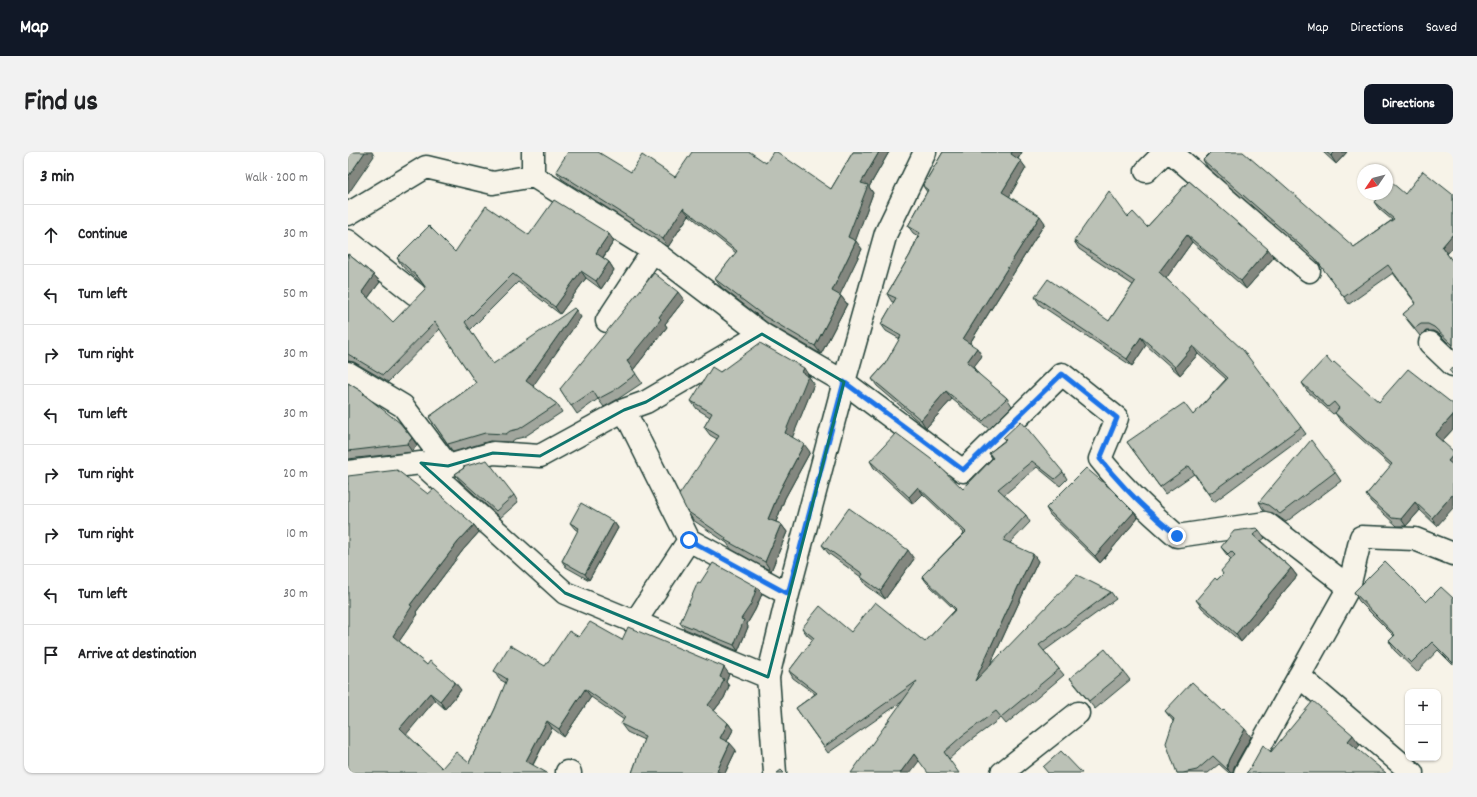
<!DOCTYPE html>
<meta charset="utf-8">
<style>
body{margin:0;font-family:Dekko,sans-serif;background:#f2f2f2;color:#202124}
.controls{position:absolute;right:12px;bottom:12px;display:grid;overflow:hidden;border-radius:8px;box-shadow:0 1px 3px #0004}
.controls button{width:36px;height:36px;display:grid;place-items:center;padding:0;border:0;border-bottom:1px solid #e0e0e0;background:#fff;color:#202124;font:20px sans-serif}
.compass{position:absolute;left:1009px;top:12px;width:36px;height:36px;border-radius:50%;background:#fff;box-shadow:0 1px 3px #0004;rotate:235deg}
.stop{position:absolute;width:12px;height:12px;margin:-9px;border:3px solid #1a73e8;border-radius:50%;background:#fff}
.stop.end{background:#1a73e8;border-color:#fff;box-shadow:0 1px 4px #0008}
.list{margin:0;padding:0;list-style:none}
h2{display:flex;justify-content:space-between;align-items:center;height:52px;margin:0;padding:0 16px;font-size:17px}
h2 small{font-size:13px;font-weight:400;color:#757577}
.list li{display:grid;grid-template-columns:26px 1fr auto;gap:12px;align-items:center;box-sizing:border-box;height:60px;padding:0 16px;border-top:1px solid #e0e0e0}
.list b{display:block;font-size:15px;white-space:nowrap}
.list em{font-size:13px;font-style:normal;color:#757577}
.icon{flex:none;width:22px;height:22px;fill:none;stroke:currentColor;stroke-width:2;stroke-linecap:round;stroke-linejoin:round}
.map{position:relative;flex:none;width:1105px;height:621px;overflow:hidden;border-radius:8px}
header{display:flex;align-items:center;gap:24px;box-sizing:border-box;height:56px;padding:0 20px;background:#111827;color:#fff}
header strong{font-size:19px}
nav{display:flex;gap:22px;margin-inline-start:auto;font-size:14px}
.intro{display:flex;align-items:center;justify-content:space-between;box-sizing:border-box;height:96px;padding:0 24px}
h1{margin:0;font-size:28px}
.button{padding:10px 18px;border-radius:8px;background:#111827;color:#fff;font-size:14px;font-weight:700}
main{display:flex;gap:24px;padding:0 24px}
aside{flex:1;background:#fff;border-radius:8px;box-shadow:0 1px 3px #0004}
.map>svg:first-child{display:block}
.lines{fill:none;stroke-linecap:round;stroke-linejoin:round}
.street-casing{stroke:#1f3d34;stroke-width:25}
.street{stroke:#f7f3e8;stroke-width:22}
.wall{fill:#a1a69d;stroke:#1f3d34}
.shaded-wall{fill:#83877f;stroke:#1f3d34}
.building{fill:#bbc1b6;stroke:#1f3d34}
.route{stroke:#1a73e8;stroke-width:5}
.marked{fill:none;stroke:#0f766e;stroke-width:3;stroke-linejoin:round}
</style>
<header>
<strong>Map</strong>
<nav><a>Map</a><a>Directions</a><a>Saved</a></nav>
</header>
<div class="intro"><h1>Find us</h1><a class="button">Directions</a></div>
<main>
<aside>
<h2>3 min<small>Walk · 200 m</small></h2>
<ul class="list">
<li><svg class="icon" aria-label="ahead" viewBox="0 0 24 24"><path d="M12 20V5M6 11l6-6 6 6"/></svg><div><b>Continue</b></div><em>30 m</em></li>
<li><svg class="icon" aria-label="left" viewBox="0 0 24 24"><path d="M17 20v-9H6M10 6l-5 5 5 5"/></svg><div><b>Turn left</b></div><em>50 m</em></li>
<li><svg class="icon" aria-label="right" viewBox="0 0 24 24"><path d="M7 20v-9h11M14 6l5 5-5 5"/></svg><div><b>Turn right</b></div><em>30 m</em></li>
<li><svg class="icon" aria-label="left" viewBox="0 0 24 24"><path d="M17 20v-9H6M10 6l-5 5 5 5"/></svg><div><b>Turn left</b></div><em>30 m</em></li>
<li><svg class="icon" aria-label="right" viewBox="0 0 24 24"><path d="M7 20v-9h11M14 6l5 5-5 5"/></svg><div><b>Turn right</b></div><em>20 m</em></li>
<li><svg class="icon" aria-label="right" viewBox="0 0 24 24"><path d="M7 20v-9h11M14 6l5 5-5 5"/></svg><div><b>Turn right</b></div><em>10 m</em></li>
<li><svg class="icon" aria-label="left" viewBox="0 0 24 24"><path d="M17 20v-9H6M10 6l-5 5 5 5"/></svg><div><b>Turn left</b></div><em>30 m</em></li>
<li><svg class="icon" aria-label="arrive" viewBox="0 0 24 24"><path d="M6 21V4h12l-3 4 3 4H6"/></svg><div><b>Arrive at destination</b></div></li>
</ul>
</aside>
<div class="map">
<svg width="1105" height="621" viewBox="0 0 1105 621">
<rect width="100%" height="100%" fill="#f7f3e8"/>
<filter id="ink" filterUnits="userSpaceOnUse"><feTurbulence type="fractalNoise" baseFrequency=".025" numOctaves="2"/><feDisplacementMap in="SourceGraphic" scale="8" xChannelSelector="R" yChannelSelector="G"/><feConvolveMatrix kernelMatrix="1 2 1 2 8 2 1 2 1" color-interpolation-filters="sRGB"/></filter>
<g filter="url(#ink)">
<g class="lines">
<g class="street-casing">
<path id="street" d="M823 0 961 119
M798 19 817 0
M185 24V0
M0 62 78 15 145 31 185 24 305 99 414 182 496 230 615 319 714 222 769 266 752 307C775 336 801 360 829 384L918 371 1001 435
M0 89 67 142
M259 169 305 99
M1082 191 1105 213
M0 221 55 254 100 314
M276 258 341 388 287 470
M73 311 217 441 420 525
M0 320 73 311 100 314 145 301 192 304 276 258 298 250 414 182
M341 388 440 442
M951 524 1064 621
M219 620 222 621
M427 621 420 525 440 442 496 230 538 81 577 0
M654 621 730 561
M897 621 1001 435 1013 385 1067 387 1105 402"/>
</g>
<use href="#street" class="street"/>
</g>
<path class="wall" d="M505 0H541L521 35 525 41 507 89 514 97 491 143 493 144 499 152 473 202 421 172 373 135 367 127 388 101 341 63 320 95 214 27 208 19 283 20 327 25 418 11 483 37Z
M595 0H674L670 7 678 16 661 44 697 71 622 191 634 204 625 215 631 223 659 246 664 254 641 277 604 247 578 276 529 234 524 227 537 212 552 187 538 179 533 172 546 150H544L539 142 562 103 570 84 565 81 560 74 579 40 575 34Z
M975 0H999L988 12Z
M855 8 1006 95 1044 68 1031 57 1026 50 1057 42H1104L1105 41V95L1099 102 1105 110V196L1091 182 1085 179H1078L1072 184 1060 169 1055 162 1068 152 1045 121 1001 152 973 114 860 16Z
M841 29 926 105 898 137 844 90 818 126 953 275 958 282 866 350 846 322 817 342 779 290 845 263 878 227 850 202 832 223 798 193 784 214 692 153 687 145 761 169 785 133 731 97 726 89 780 65 799 75Z
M181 83 266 89 255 106 261 110 266 118 253 137 238 126 212 162 170 130 122 178 145 212 233 165 184 234 209 252 214 260 176 285 167 287 163 290 142 289 105 300 81 265 128 231 92 177 40 230 6 210 0 209V102L26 123 32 130 20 146 45 170 78 137 75 132 54 114 49 106 107 100Z
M336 148 317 172 319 175 285 218 294 231 270 247 256 255 250 247 229 262 212 237Z
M984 212 1031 250 1105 252V277L1094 289 1089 374 1072 358 1058 374H1049L1023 350 1018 343 1043 314 992 268 987 261 985 262 959 239 954 231Z
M372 220 461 224V225L466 232 444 285 462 300 437 346 428 370 433 372 439 380 423 419 383 397 379 391 345 368 339 359 369 287 362 283 356 275 362 265 349 257 343 249Z
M0 231 16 241 19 245 69 293 64 300 0 307Z
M655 286 715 320 719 327 712 334 689 315 656 343 678 363 682 370 662 391 690 409 642 513 763 440 768 447 696 499 716 523 658 572 653 566 619 591 601 607 555 549 480 601 448 556 467 542 445 526 441 519 465 488 459 483 454 476 503 480 577 490 607 458 579 431 574 424 616 381 575 342 565 352 526 316 522 309 615 337 644 306 641 301 657 288Z
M116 316 166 343 170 350 152 366 112 329 107 322Z
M987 320 993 329 938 370 925 361 916 359 911 350Z
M80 342 126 373 131 380 115 398 68 460 70 462 51 489 79 513 113 538 97 557 87 548 58 582 94 616 121 611 147 557 158 531 151 527 146 519 197 514 231 485 274 488 381 522 378 530 381 534 376 546 366 559 380 571 385 578 379 589 388 598 377 621H284L296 588 279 580 273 572 276 568 243 545 216 585 204 576 185 613 0 621Z
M698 356 786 360 790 366 752 411 702 363Z
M266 370 270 376 241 428 218 415 214 409 230 379 227 377 222 371Z
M911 378 917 386 913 389 943 416 949 424 893 490 854 456 848 448 875 422 883 407 879 403 873 395Z
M474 393 566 407 537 447 518 433 513 425 480 401Z
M352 431 414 442 407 458 399 472 400 475 390 499 337 477 332 471Z
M1006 440 1078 450 1105 446V513L1090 498 1069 520 1046 498 1041 489 1046 484 1011 449Z
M776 520 782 528 747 557 728 534 722 526Z
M817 559H875L903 585 886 615 885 621H881L871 612 860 621H829L825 569Z"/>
<path class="shaded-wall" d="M17 0H24L26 4 0 42V25Z
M531 0H541L521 35 525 41 506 93 500 85 513 31Z
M664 0H674L668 10 663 2Z
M987 0H999L988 12 983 4Z
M673 9 678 16 660 47 654 40Z
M335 56 341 63 320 95 315 87Z
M692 64 697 71 620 194 615 187Z
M261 82 266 89 253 108 248 101Z
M1105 82V95L1099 102 1094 95Z
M839 83 844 90 817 128 811 120Z
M508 89 514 97 490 147 484 139Z
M920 97 926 105 898 137 893 129Z
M261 110 266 118 253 137 248 129Z
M233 119 238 126 212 162 207 155Z
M26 123 32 130 19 147 14 140Z
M330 140 336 148 317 172 319 175 285 218 279 209 311 165Z
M493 144 499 152 473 202 467 194Z
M228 158 233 165 183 237 178 229Z
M793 185 798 193 784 214 779 207Z
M845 194 850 202 832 223 827 215Z
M629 196 634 204 624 217 619 210Z
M456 216 461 224V225L466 232 443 289 437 281 454 220Z
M627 217 632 224 626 218Z
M598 239 604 247 578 276 573 268Z
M1105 263V277L1093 290 1087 283Z
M64 286 69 293 64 300 59 292Z
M456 292 462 300 437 346 426 375 420 367 432 338Z
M1105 303V316L1100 309Z
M570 335 575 342 565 352 561 345Z
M1105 342V356L1089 374 1084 366Z
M1067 350 1072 358 1058 374 1053 367Z
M786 360 790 366 752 411 747 404Z
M266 370 270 376 241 428 237 422Z
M433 372 439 380 423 419 417 410Z
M126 373 131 380 115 398 68 460 70 462 50 491 45 484 62 453 110 390Z
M560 398 566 407 537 447 532 439Z
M685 402 690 409 632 535 627 529Z
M943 416 949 424 893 490 888 482Z
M409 435 414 442 407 458 399 472 400 475 390 499 386 493 393 467Z
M376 515 381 522 378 530 381 534 376 546 365 560 360 553Z
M107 530 113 538 97 557 92 549Z
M237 537 243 545 216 585 211 577Z
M82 541 87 548 57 584 52 576Z
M199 569 204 576 183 616 178 609Z
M380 571 385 578 377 593 372 586Z
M897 577 903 585 886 615 885 621H883L880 618 879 613 881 607Z
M1005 583 1012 593 1007 599 1000 589Z
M382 591 388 598 377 621H370L369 619Z
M566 602 571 609 562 621H552Z"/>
<path class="building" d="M0 0H17L0 25Z
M220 0H250L283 20 294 3 327 25 344 0H402L418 11 425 0H429L483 37 505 0H531L513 31 520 33 500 85 508 89 484 139 493 144 467 194 416 164 367 127 389 99 335 56 315 87 208 19Z
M595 0H664L663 2 673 9 654 40 692 64 615 187 629 196 619 210 627 217 626 218 659 246 635 269 598 239 573 268 524 227 537 212 553 184 533 172 548 146 539 142 562 103 572 81 560 74 580 38 575 34Z
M863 0H895L929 29 930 28 1006 95 1046 67 1026 50 1033 42H1039V35L1043 30 1057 42 1075 19 1104 42 1105 41V82L1094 95 1105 110V193L1086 175 1080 172H1073L1067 176 1055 162 1068 151 1040 113 996 145 967 106 855 8Z
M978 0H987L983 4Z
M841 29 920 97 893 129 839 83 811 120 895 198 953 275 861 342 841 314 812 335 779 290 836 251 845 263 880 226 845 194 827 215 793 185 779 207 687 145 700 127 761 169 787 130 726 89 761 39 780 65 785 60 799 75Z
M206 48 261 82 248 101 261 110 248 129 233 119 207 155 165 122 117 170 145 212 226 156 228 158 178 229 209 252 171 277 162 279 158 282 137 281 100 292 81 265 128 231 87 170 35 223 0 202V102L26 123 14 140 45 170 78 136 70 125 49 106 81 74 107 100 138 54 181 83Z
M306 121 330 140 311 165 313 167 279 209 288 222 265 239 250 247 245 239 223 254 212 237Z
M412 191 456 216 454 220 460 224 437 281 456 292 432 338 420 367 433 372 417 410 377 388 378 386 339 359 331 343 371 284 356 275 364 261 343 249 364 215 372 220Z
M978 205 984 212 986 210 1031 250 1060 217 1105 252V263L1087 283 1105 299V303L1100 309 1105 313V342L1084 366 1067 350 1053 367 1044 366 1018 343 1044 312 987 261 991 256 986 250 980 255 954 231Z
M1105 216V223L1101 218Z
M0 231 16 241 15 242 52 271 64 286 59 292 0 299Z
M673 269 715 320 707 327 684 309 650 337 678 363 655 388 685 402 627 529 729 423 763 440 691 493 711 517 653 565 648 559 614 584 596 600 611 621H580L566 602 552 621H503L569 529 476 595 448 556 469 541 441 519 466 486 454 476 472 454 503 480 527 450 577 490 608 457 574 424 618 380 570 335 561 345 522 309 548 281 587 310 615 337 645 306 641 301 658 288 655 286Z
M963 288 987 320 932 362 920 353 911 350Z
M139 308 166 343 148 359 107 322 116 316 115 315Z
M738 316 763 337 786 360 747 404 698 356Z
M49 318 80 342 86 337 126 373 110 390 62 453 64 454 45 484 79 513 82 509 107 530 92 549 82 541 52 576 94 616 108 600 121 611 147 557 159 527 146 519 162 493 197 514 221 479 231 485 242 470 274 488 280 475 376 515 372 525 376 527 371 539 360 553 380 571 372 586 382 591 369 619 373 621H284L297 584 273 572 277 565 237 537 211 577 199 569 178 609 199 621H0V324Z
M233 351 266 370 237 422 214 409 231 376 222 371Z
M501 356 560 398 532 439 513 425 515 422 474 393Z
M909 376 911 378 905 383 943 416 888 482 848 448 867 426 869 428 875 422 873 419 887 403 883 399 880 402 873 395 886 379Z
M1037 409 1078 450 1093 435 1105 446V511L1084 490 1063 511 1041 489 1047 483 1006 440Z
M365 411 409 435 403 452 393 467 396 468 386 493 332 471 350 430 352 431Z
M757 497 776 520 741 549 722 526Z
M844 530 875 559 876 558 897 577 881 607 879 613 880 618 865 604 849 618 835 621H829L818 591 826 567 817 559Z
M965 549 1005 583 1000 589 1038 621H898L901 618 915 593 923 600Z
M713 599 734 621H700L695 615Z
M433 618 436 621H429Z"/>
</g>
<g class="lines" filter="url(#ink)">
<path class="route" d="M341 388 440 442 496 230 615 318 714 222 769 266 752 307C775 336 801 361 829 384"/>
</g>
<path class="marked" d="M414 182 496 230 420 525 217 441 73 311 100 314 145 301 192 304 276 258 298 250Z"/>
</svg>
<div class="controls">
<button>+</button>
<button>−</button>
</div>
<svg class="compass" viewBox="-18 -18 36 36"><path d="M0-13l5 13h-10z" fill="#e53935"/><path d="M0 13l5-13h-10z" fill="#757577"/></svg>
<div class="stop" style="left:341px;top:388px"></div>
<div class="stop end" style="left:829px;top:384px"></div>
</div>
</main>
